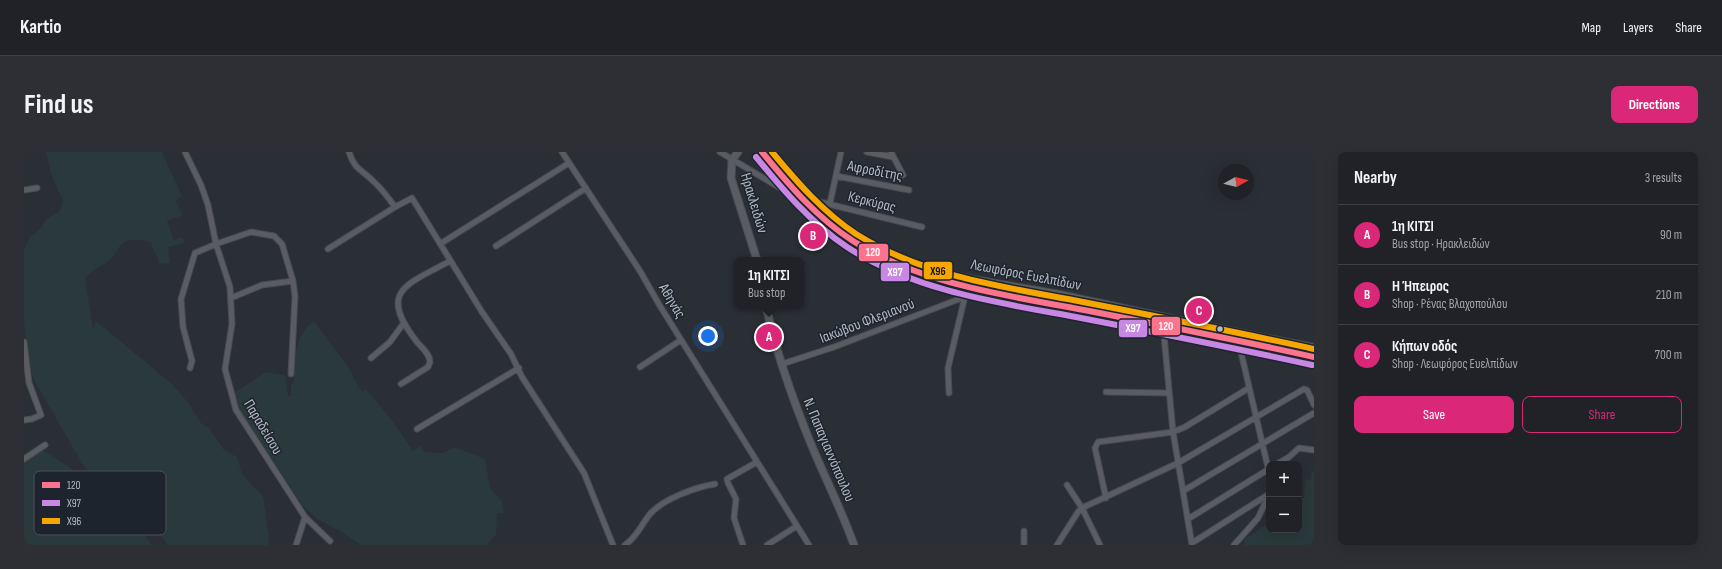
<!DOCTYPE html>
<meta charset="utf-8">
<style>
body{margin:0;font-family:"Sofia Sans Condensed",sans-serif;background:#2d2f34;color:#f1f3f6}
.controls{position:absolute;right:12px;bottom:12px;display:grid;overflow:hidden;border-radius:8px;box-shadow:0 4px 16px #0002}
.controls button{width:36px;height:36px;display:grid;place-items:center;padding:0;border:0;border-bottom:1px solid #3d3f45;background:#202228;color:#f1f3f6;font:20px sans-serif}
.compass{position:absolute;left:1194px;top:12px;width:36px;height:36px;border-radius:50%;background:#202228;box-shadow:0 4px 16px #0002;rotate:82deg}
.you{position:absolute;left:684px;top:184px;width:14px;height:14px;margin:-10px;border:3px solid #fff;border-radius:50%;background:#1a73e8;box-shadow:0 0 0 6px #1a73e833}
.badge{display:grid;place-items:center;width:26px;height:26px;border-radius:50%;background:#db2777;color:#fff;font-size:13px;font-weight:700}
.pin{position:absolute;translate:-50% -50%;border:2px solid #fff;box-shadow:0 1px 4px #0006}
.popup{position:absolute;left:710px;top:105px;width:70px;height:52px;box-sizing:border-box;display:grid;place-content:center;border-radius:8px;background:#202228;filter:drop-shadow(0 1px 3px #0005);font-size:13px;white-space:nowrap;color:#a2a4a8}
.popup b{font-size:15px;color:#f1f3f6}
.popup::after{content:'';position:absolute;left:50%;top:100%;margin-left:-8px;border:8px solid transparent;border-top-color:#202228}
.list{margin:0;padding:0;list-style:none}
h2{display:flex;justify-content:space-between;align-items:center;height:52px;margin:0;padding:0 16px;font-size:17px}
h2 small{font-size:13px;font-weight:400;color:#a2a4a8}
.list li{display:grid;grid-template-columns:26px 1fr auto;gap:12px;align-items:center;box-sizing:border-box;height:60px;padding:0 16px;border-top:1px solid #3d3f45}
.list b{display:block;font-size:15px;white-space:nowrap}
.list p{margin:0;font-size:13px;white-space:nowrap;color:#a2a4a8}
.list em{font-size:13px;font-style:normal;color:#a2a4a8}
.actions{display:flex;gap:8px;padding:12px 16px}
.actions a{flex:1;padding:9px 0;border:1px solid #db2777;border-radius:8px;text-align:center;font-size:14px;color:#db2777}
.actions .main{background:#db2777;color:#fff}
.map{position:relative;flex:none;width:1290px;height:393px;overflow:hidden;border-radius:8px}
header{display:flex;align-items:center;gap:24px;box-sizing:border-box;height:56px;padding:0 20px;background:#202228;border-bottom:1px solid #3d3f45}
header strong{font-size:19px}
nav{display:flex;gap:22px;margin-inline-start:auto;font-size:14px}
.intro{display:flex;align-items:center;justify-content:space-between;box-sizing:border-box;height:96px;padding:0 24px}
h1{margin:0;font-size:28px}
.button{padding:10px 18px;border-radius:8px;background:#db2777;color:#fff;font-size:14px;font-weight:700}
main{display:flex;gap:24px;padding:0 24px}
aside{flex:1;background:#202228;border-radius:8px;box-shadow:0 4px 16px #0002}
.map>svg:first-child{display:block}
.green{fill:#2a393b}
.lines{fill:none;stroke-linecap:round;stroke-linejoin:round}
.minor-casing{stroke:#484a4f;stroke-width:7}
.tertiary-casing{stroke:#484a4f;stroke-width:9}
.primary-casing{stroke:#474a51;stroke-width:10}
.minor{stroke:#595c62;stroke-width:5}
.tertiary{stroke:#595c62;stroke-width:7}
.primary{stroke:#5b5f64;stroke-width:8}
.bus-1-casing{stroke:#1d242e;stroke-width:9}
.bus-2-casing{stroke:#1d242e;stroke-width:9}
.bus-3-casing{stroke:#1d242e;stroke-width:9}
.bus-1{stroke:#fc738d;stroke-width:6}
.bus-2{stroke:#c787e3;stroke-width:6}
.bus-3{stroke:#f7a600;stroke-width:6}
.bus-dot{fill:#b3bac5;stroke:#1d242e;stroke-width:1.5}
.labels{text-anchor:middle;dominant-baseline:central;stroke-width:3;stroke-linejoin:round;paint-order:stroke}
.street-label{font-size:15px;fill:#b3bac5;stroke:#1d242e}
.key{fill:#1d242e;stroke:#4a515b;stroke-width:1}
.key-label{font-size:11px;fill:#b3bac5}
.line-badge{stroke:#1d242e;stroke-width:1.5}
.badge-label{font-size:11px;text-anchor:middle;font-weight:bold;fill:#fff}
.pale-badge-label{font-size:11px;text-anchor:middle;font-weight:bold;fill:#111}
</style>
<header>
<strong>Kartio</strong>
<nav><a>Map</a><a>Layers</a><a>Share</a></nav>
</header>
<div class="intro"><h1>Find us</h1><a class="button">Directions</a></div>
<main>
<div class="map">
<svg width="1290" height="393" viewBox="0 0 1290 393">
<rect width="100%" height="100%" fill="#2a2e35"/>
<path class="green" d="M22 0H138L158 44 151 49 159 63 143 69 150 88 159 85 160 91 144 95 146 111 136 112 127 91C118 87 105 86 97 93 93 96 92 102 88 106 79 114 68 117 61 127L69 176 72 169 148 232 164 250 177 271 185 276 200 298 213 305 218 322 239 344 245 384 244 393H143L140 387 101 353 59 313 10 228 5 210 0 171V98L6 85 15 78 23 67 36 59 39 49 27 22Z
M290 169 324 215 338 240 342 237 367 267 389 299 396 294 401 300 419 301 430 295 461 307 466 336 478 349 480 361H473L472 383 463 393H337L321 382 293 367 279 354 214 256 210 241 242 220 261 223 264 244H267V233L270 230C270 213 270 191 281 178 283 174 287 172 290 169Z
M18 298 47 316 74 347 91 359 113 369 127 393H0V309Z
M1288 319 1290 320V393H1220L1221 387 1243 372 1245 364V378H1275V350L1280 345 1281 327 1287 328Z"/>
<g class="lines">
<g class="minor-casing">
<path id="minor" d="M161 0 177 33 184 53 192 92 206 135 208 172 201 217 212 258 281 365 272 393
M325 0C331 18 336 16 348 28 357 36 364 45 371 55L388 46 393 54 458 160 487 202 498 225 560 321 589 393
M538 0 616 119 636 154 785 393
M696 0 761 39 769 45 795 71 814 86 860 115 867 110
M843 0 869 5
M867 0 879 23
M812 24 885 38
M0 38 13 36
M792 49 898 75
M806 51 817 0
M416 92 545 11
M472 94 562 36
M304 97 371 55
M207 146 238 133 269 129
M1139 173 1149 280 1168 393
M1216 188V196L1245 320
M0 190 5 231 17 263 8 267 0 268
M347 206 366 190 379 172
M758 212 810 195 956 139
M616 215 657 188
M166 216 168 209 159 175 157 147 171 101 192 92 227 80 250 84 258 92 269 129 271 144 267 222
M377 232 404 215 406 210C406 202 398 196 393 190 353 139 382 133 426 109
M1082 240 1145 241
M925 241 924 216 941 144
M393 277 495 216
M0 307 21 293
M1253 312 1265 305 1275 296 1290 298
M1043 333 1058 356 1076 393
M1159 339 1290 261
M1082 346 1071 296 1074 290 1149 280 1161 275 1225 236
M281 365 306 389
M1164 367 1245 317
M1168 391 1245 342
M601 393C613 385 617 373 626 362 639 347 672 335 691 332
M719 393 710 366 712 347 704 331 703 327 733 310
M743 393 773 374
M1000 393V379
M1033 393 1054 360 1058 356 1154 311 1280 237 1283 238 1290 253
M1210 393 1234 366 1245 343"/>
</g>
<g class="tertiary-casing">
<path id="tertiary" d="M714 0 708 8 707 26 733 108
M742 154C752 201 769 248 787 292 801 326 818 359 830 393"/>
</g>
<g class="primary-casing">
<path id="primary" d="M738 0C765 33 793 66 829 89 897 133 980 143 1058 158 1135 173 1213 188 1290 205
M747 0C777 36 810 72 852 95 908 126 973 131 1035 143 1120 161 1205 180 1290 196"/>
</g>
<use href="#minor" class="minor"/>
<use href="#tertiary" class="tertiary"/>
<use href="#primary" class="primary"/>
<g class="bus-1-casing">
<path id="bus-1" d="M738 0C765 33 793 66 829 89 899 133 981 143 1060 158 1137 173 1214 188 1290 205"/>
</g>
<g class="bus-2-casing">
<path id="bus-2" d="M732 5C759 38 787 71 823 95 892 140 977 151 1057 166 1134 181 1211 196 1288 213"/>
</g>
<g class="bus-3-casing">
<path id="bus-3" d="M748 0C773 30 799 60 832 82 900 125 982 135 1059 150 1136 165 1213 180 1290 197"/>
</g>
<use href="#bus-1" class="bus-1"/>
<use href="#bus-2" class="bus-2"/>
<use href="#bus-3" class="bus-3"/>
</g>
<circle class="bus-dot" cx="1196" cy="177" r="3.5"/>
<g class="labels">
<g class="street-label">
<text transform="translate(851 19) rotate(11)">Αφροδίτης</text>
<text transform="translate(848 50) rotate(14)">Κερκύρας</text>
<text transform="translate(730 51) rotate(73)">Ηρακλειδών</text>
<text transform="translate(1002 123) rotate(11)">Λεωφόρος Ευελπίδων</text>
<text transform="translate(648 149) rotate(59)">Αθηνάς</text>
<text transform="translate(843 169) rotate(-21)">Ιακώβου Φλεριανού</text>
<text transform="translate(239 275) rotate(59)">Παραδείσου</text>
<text transform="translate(805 298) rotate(67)">Ν. Παπαγιαννόπουλου</text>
</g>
</g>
<rect x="10" y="319" width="132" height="64" rx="6" class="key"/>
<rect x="18" y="330" width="18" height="6" fill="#fc738d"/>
<rect x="18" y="348" width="18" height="6" fill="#c787e3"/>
<rect x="18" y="366" width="18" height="6" fill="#f7a600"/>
<g class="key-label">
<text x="43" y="337">120</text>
<text x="43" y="355">X97</text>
<text x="43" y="373">Χ96</text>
</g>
<g class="line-badge">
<rect x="834" y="91" width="31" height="19" rx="4" fill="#fc738d"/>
<rect x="899" y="109" width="30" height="19" rx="4" fill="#f7a600"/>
<rect x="856" y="110" width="30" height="20" rx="4" fill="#c787e3"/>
<rect x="1127" y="164" width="30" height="20" rx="4" fill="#fc738d"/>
<rect x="1094" y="167" width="30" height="19" rx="4" fill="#c787e3"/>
</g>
<g class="badge-label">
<text x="849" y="104">120</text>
<text x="871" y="124">X97</text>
<text x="1142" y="178">120</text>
<text x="1109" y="180">X97</text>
</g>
<g class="pale-badge-label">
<text x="914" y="123">Χ96</text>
</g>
</svg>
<div class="controls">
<button>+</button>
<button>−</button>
</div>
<svg class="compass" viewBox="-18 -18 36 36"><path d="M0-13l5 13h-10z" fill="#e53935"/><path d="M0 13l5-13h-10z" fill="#a2a4a8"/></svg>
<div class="you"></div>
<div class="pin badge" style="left:745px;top:185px">A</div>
<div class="popup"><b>1η ΚΙΤΣΙ</b>Bus stop</div>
<div class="pin badge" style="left:789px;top:84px">B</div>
<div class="pin badge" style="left:1175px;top:159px">C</div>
</div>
<aside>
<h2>Nearby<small>3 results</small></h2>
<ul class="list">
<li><span class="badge">A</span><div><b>1η ΚΙΤΣΙ</b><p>Bus stop · Ηρακλειδών</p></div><em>90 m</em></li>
<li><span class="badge">B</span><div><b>Η Ήπειρος</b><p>Shop · Ρένας Βλαχοπούλου</p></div><em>210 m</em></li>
<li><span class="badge">C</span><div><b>Κήπων οδός</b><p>Shop · Λεωφόρος Ευελπίδων</p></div><em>700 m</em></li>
</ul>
<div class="actions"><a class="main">Save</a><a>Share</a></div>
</aside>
</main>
